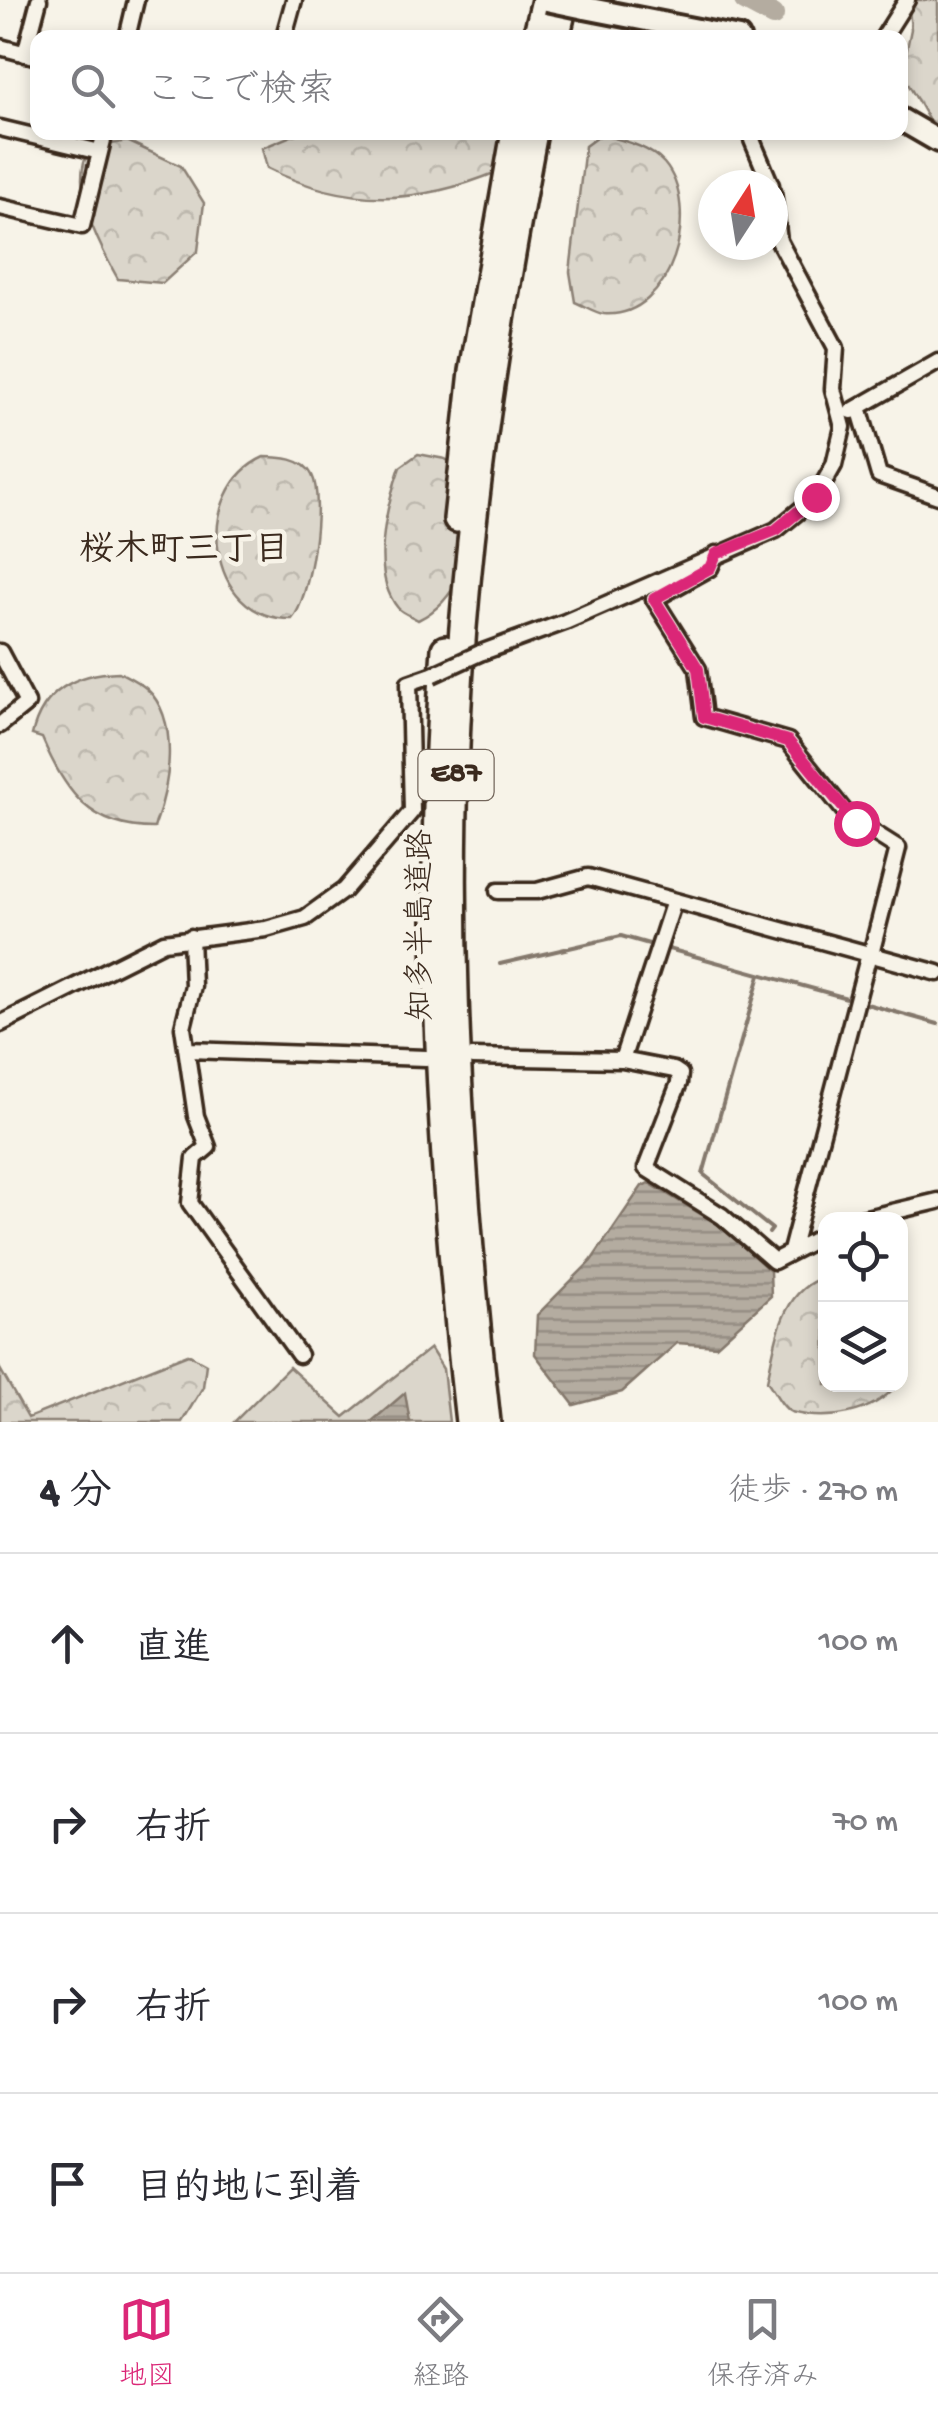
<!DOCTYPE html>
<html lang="ja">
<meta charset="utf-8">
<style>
body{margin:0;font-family:"Gochi Hand","Klee One",sans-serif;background:#f7f7f7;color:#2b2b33}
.controls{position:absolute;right:30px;bottom:30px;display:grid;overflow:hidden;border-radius:20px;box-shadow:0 5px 15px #0003}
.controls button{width:90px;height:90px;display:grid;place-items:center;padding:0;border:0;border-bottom:2px solid #e1e1e2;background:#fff;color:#2b2b33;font:50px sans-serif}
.compass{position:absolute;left:698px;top:170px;width:90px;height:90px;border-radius:50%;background:#fff;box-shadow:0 5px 15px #0003;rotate:12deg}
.stop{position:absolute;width:30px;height:30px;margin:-22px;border:8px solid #db2777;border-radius:50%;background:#fff}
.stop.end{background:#db2777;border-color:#fff;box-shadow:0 2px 10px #0008}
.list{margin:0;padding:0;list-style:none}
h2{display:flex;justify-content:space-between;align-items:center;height:130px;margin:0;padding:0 40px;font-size:42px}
h2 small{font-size:32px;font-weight:400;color:#7c7c81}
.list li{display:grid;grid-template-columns:65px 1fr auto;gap:30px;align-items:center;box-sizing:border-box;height:180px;padding:0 40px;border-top:2px solid #e1e1e2}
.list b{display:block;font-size:38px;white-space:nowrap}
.list em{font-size:32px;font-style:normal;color:#7c7c81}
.icon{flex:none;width:55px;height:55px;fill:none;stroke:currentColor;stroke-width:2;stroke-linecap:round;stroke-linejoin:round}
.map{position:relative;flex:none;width:938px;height:1422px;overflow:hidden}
.search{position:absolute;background:#fff;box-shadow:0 5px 15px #0003;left:30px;right:30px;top:30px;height:110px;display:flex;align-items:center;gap:25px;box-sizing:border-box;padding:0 35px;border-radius:20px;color:#7c7c81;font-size:38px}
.sheet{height:850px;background:#fff}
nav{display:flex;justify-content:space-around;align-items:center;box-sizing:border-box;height:140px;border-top:2px solid #e1e1e2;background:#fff;font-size:28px;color:#7c7c81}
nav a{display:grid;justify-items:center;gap:5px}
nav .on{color:#db2777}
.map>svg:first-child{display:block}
.green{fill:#dbd6cb;stroke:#8b8074;stroke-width:2.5}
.forest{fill:url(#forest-crowns);stroke:#8b8074;stroke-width:2.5}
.water{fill:url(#water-rules);stroke:#84786c;stroke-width:2.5}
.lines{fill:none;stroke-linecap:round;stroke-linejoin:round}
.stream{stroke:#84786c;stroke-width:4}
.river{stroke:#b4aca0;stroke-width:22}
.minor-casing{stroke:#3b2a1e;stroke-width:21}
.secondary-casing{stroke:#3b2a1e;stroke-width:28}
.motorway-casing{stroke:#3b2a1e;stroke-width:32}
.minor{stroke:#f7f3e8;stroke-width:14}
.secondary{stroke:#f7f3e8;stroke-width:20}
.motorway{stroke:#f7f3e8;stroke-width:25}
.minor-bridge-casing{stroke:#3b2a1e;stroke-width:21;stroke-linecap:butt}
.secondary-bridge-casing{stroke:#3b2a1e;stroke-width:28;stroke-linecap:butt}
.minor-bridge{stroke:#f7f3e8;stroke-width:14}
.secondary-bridge{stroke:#f7f3e8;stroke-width:20}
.route{stroke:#db2777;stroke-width:12}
.labels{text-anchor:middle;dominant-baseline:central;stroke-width:9;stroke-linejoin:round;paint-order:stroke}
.shield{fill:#f7f3e8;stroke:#73665b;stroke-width:2.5}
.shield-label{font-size:30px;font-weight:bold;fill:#3b2a1e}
.street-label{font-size:32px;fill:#3b2a1e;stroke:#f7f3e8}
.neighbourhood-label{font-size:35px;font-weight:bold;fill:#3b2a1e;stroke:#f7f3e8}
</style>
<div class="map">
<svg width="938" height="1422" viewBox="0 0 938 1422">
<defs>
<pattern id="forest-crowns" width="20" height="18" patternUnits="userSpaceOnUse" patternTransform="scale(2.5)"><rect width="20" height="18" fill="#dbd6cb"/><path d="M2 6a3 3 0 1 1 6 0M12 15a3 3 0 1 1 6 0" fill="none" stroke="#bdb8ae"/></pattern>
<pattern id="water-rules" width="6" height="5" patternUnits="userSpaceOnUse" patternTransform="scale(2.5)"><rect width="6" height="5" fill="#b4aca0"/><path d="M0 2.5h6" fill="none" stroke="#948c82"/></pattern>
</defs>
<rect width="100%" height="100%" fill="#f7f3e8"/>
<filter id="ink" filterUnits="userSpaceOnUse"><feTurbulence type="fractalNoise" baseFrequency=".01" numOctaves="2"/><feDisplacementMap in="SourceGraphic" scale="20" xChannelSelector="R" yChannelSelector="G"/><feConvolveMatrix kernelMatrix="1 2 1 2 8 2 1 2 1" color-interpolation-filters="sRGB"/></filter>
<g filter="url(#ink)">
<path class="green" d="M430 1348 443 1369 449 1422H234L289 1367 344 1417Z"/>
<path class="forest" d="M908 0H938V127L928 119 902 73 911 29Z
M298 133H512L499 171C418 205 347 208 267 168L262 148Z
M600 135C621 139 649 146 664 163 702 207 673 319 604 314 595 313 583 305 575 302L570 272 585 146Z
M127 141 181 166 204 203 198 251 163 283 118 279C99 245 67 185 90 148Z
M418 454 445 459 483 481C471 533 470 595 418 620 412 616 402 613 398 608 369 573 387 504 400 467Z
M264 457C280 457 304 458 312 475 325 500 310 599 292 619 205 620 192 489 264 457Z
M119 672C128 677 139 682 147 689 181 721 169 789 154 828 90 828 65 792 42 738L32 735C42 691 76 673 119 672Z
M825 1277 826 1384 897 1385C872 1414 828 1422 791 1412 781 1407 774 1390 767 1381 776 1342 781 1289 825 1277Z
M188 1354 206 1364 203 1387 182 1422H0V1369L28 1418Z"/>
<path class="water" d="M649 1183 722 1227 770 1271 771 1296 716 1346 677 1343 622 1392 574 1405 535 1354 537 1315 591 1261 642 1186Z
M405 1393 410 1422H371Z"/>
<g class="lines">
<path class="stream" d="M665 948 854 1000
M500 964 621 936 656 946
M760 975 703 1174 772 1229 769 1233
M863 1003 938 1024"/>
<path class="river" d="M745 0 773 15"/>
<g class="minor-casing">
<path id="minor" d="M286 29 294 0
M127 38 136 0
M883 38 907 0
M0 47 38 57
M25 54 39 0
M0 128 100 152
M755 132 752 140 771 185
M0 207 82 226 105 132
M859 407 879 475 938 496
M852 411 938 362
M716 554 710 568 654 599 698 669 704 717 788 741 849 817 898 848 871 954
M0 652 27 703 0 725
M480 653 565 622 776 530 816 497 834 465 843 427 833 389 836 348 779 241 773 191
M498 891H537L588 877 938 973
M191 937 193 986 183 1027 196 1116 208 1147 195 1158 190 1203 299 1355
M0 1024 164 942 266 929 305 918 344 890 412 811 409 683 432 675
M189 1050 426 1058
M472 1057 622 1060 674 1070 680 1074 679 1083 646 1168 722 1216 774 1261 826 1234
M622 1060 674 901
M858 1220 938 1201
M791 1251 869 954"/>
</g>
<g class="secondary-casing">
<path id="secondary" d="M585 8 739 38
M900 119 938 141"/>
</g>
<g class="motorway-casing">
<path id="motorway" d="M536 38 545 0
M556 38 565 0
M457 519 473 371 515 132
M445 649C425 907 440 1165 469 1422
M487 1422C456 1144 440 862 467 582 481 431 506 282 534 132"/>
</g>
<use href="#minor" class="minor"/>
<use href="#secondary" class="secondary"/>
<use href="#motorway" class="motorway"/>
<g class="minor-bridge-casing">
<path id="minor-bridge" d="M432 675 480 653"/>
</g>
<g class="secondary-bridge-casing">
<path id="secondary-bridge" d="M547 0 585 8"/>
</g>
<use href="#minor-bridge" class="minor-bridge"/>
<use href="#secondary-bridge" class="secondary-bridge"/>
</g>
</g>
<g class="lines" filter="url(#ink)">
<path class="route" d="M816 497 776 530 716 554 710 568 654 599 698 669 704 717 788 741 856 823"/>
</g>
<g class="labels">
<rect class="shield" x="418.5" y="750" width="75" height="50" rx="8"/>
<g class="shield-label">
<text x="456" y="775">E87</text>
</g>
<g class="street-label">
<text transform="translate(423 925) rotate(-90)">知多半島道路</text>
</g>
<g class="neighbourhood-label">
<text x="184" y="552">桜木町三丁目</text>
</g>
</g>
</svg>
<div class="controls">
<button><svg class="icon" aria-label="locate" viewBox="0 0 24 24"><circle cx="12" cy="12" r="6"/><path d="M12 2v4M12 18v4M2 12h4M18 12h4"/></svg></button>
<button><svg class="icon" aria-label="layers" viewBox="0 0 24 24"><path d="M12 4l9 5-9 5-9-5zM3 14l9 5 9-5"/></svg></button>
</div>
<svg class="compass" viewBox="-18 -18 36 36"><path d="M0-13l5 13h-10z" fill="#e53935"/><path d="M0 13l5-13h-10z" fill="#7c7c81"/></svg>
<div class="stop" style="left:856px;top:823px"></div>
<div class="stop end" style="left:816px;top:497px"></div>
<div class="search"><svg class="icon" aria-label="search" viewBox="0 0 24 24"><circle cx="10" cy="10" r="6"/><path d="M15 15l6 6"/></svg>ここで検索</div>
</div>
<section class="sheet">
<h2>4 分<small>徒歩 · 270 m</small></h2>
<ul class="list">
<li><svg class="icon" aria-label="ahead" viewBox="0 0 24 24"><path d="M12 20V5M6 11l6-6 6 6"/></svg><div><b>直進</b></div><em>100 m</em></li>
<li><svg class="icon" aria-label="right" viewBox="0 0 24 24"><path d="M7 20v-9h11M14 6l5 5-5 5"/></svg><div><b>右折</b></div><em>70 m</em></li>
<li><svg class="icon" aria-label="right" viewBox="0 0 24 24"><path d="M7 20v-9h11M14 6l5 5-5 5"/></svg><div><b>右折</b></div><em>100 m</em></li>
<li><svg class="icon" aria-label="arrive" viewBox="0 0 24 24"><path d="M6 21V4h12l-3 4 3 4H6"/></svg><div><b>目的地に到着</b></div></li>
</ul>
</section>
<nav>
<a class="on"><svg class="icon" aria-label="map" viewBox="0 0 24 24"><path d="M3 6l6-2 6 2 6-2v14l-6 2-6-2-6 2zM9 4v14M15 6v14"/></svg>地図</a>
<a><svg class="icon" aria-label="directions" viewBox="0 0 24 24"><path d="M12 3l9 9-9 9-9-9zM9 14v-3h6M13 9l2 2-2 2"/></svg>経路</a>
<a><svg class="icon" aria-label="saved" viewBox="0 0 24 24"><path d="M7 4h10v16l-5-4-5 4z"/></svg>保存済み</a>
</nav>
